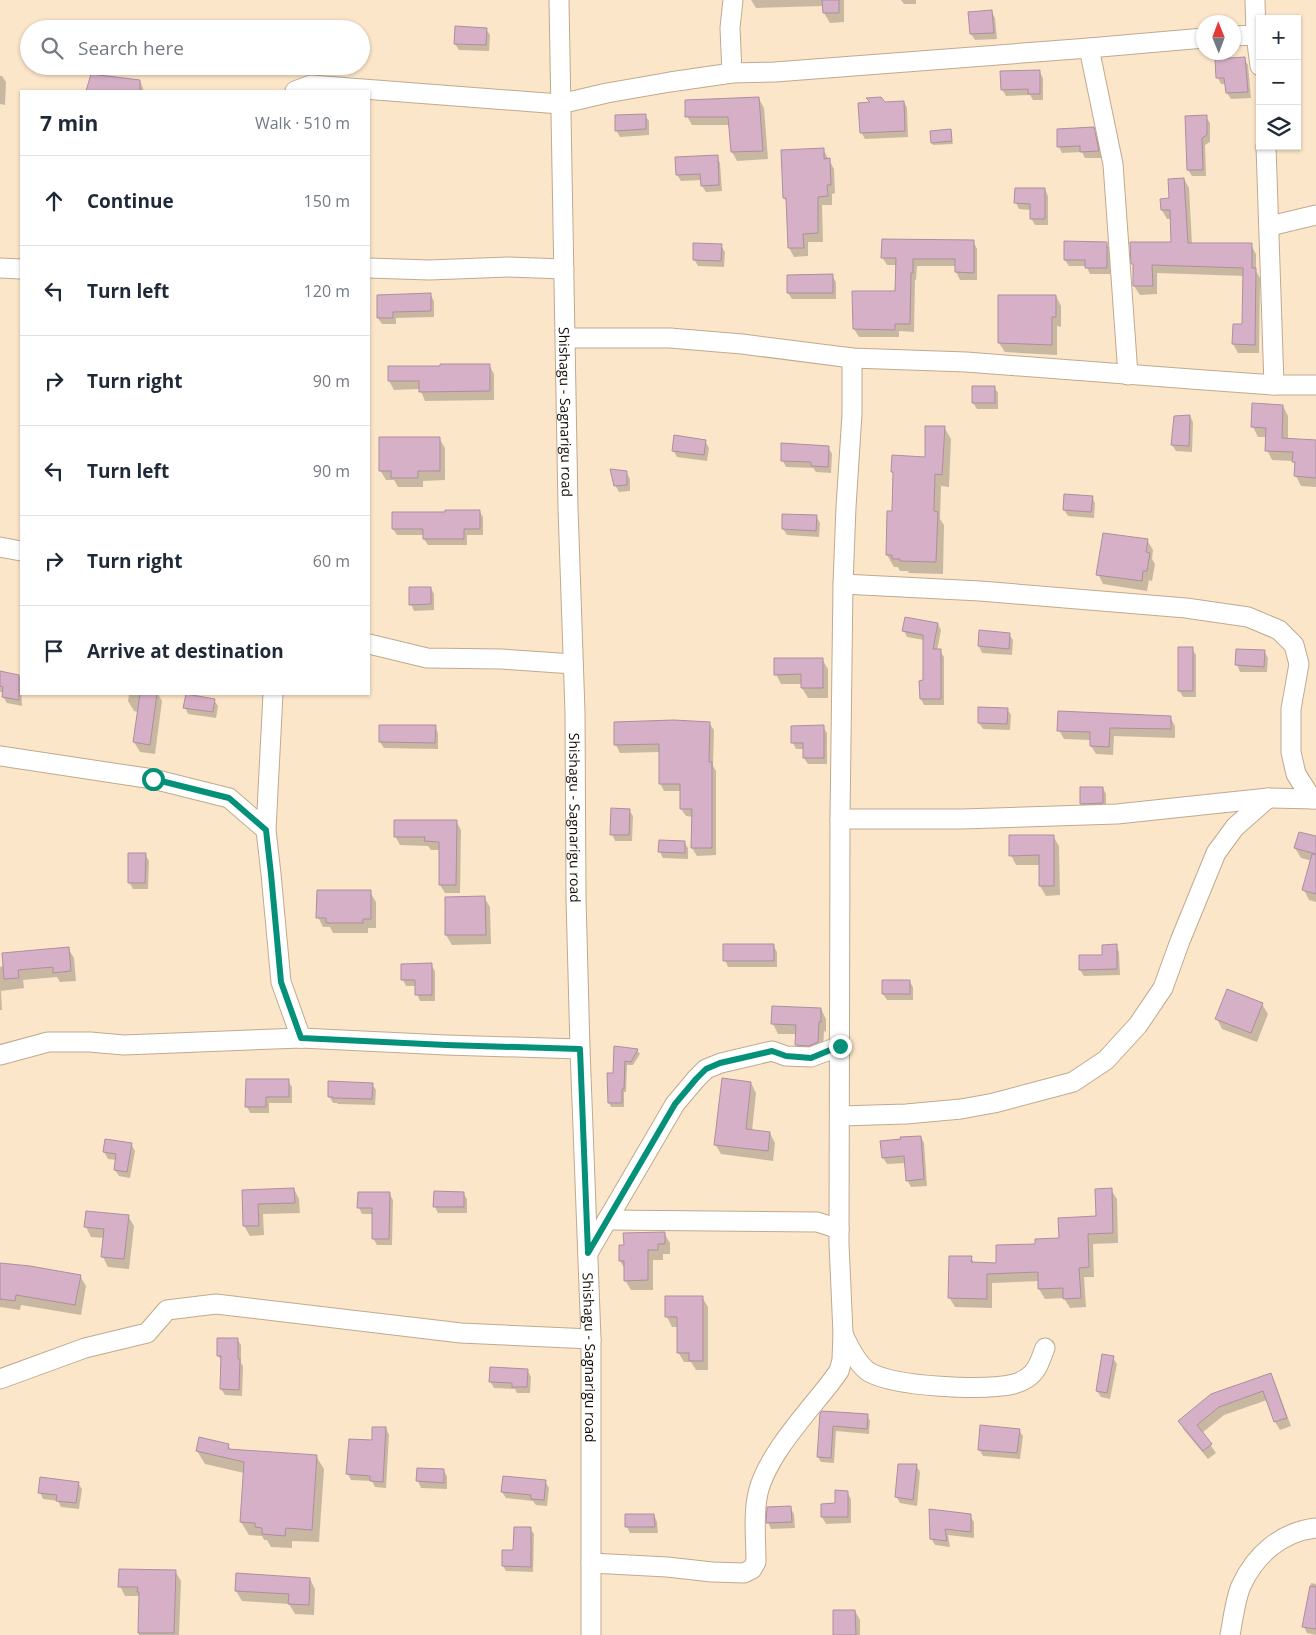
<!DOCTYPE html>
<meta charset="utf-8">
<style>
body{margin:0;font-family:"Open Sans",sans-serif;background:#f2f2f3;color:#1f2937}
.controls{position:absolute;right:15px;top:15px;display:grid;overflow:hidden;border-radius:0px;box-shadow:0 1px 4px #0004}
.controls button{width:45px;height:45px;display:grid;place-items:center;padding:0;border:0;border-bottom:1px solid #e0e1e3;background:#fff;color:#1f2937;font:25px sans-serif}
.compass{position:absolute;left:1196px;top:15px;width:45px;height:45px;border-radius:50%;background:#fff;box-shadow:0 1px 4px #0004;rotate:359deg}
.stop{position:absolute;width:15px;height:15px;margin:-11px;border:4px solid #049079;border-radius:50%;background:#fff}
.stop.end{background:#049079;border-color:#fff;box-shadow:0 1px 5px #0008}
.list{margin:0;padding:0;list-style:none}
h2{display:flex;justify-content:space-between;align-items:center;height:65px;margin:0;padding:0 20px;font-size:21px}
h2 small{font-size:16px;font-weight:400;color:#747a83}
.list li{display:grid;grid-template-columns:32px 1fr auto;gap:15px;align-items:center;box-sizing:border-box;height:90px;padding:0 20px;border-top:1px solid #e0e1e3}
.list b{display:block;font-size:19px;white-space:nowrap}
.list em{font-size:16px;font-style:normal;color:#747a83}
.icon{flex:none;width:28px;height:28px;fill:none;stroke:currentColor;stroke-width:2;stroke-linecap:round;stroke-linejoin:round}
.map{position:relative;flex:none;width:1316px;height:1635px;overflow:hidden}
.search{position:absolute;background:#fff;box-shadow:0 1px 4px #0004;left:20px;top:20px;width:350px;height:55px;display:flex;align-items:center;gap:12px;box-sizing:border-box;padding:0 18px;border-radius:28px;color:#747a83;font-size:19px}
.panel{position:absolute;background:#fff;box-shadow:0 1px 4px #0004;left:20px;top:90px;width:350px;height:605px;border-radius:0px}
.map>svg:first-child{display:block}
.shadow{fill:#0003}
.building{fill:#d6b0c6;stroke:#ad8ea0}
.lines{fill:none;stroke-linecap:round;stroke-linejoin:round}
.street-casing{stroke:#bfaa8f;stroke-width:21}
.street{stroke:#fff;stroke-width:19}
.route{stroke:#049079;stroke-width:6}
.labels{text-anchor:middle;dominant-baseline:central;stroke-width:4;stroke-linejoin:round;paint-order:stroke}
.street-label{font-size:14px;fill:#150d05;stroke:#fef5ea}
</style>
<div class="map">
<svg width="1316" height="1635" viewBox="0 0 1316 1635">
<rect width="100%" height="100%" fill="#fce6ca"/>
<path class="shadow" d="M751 0H844V22L830 23 824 13V6L756 8Z
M901 0H916V4H904Z
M991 11 995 18 997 39 975 40 971 34 970 13Z
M486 29 490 35 489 51 459 50 455 44Z
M1244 59 1248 65 1251 98 1231 99 1227 93 1226 84H1221L1218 78Z
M1039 71 1043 78V100H1033L1030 95 1006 96 1002 89Z
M92 75 140 81 143 88V91H87Z
M0 76H2L6 82 5 105 0 104Z
M759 99 764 108 768 159 737 161 732 152 730 125H692L687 116Z
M904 102 907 108 908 137 865 139 861 132Z
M645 115 649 121V135L620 137 616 130Z
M1206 117 1210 123V142L1205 145 1206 176H1192L1188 170Z
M1093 129 1097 135 1102 158H1085L1082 152 1062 153 1059 147Z
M950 130 953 144 933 145 932 143Z
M823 149 834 169 835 193 832 194V205H822L823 242H808V256L794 257 789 248 788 204 784 198Z
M717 157 720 163 722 191 706 192 702 186V180L681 181 677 175Z
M1184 179 1189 188 1192 244 1251 245 1256 254V271L1260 278 1259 353H1238L1233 344 1234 326H1243L1244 276 1157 273V294L1140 295 1134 286V266L1133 264 1172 244 1171 219H1167L1162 210V200L1171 199Z
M1016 189H1045L1048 196V225H1035L1031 218V210L1019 209 1016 203Z
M973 241 977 249V280H960L956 272V266H917L916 280H915L914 332 899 331V337H859L854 329 853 292H896L897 265H887L882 257Z
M1106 243 1110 249V274H1090L1086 266H1069L1065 260Z
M721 246 725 252 724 267 698 266 694 259Z
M788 276H832L836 282V299H792L788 293Z
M430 294 434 301V317L396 318V324H382L378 318Z
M1056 296 1061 306V327L1057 326V355L1005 352 999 343Z
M489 365 494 374V400L425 401 420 389 394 390 389 381V368Z
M994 387 998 393V409H977L973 403Z
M1283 406 1288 416V440L1316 441V487L1301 486 1296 476V466L1293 461 1272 460 1267 450V437H1258L1253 427Z
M1190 416 1193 422 1192 452 1176 451 1172 445 1175 417Z
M944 427 951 439 949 487 941 486 940 519 944 525 943 574 909 573 908 571H900L898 567H894L887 555 893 512 894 475 892 472 926 458Z
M439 438 445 448V480L423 481V487H398L394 480H386L380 470Z
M705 441 709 448 707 461 677 457 673 450Z
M828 447 832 454 831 473 816 472 813 468 786 467 783 461Z
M626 472 630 479V491L619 492 615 485Z
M1092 497 1095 503 1094 518 1068 516 1064 510Z
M479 511 483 517V535H467V545H428L424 539V535H397L393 529V513Z
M784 515 816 516 820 523 819 537 787 535 783 529Z
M1147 540 1153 550 1152 559 1155 564 1152 581 1149 580 1147 591 1103 584 1098 574Z
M431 588 434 594V610L414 611 411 604Z
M938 624 941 630 937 651H940L944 657V705H924L921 699 920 682H924V640L907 637 904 631Z
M980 632 1009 634 1013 640 1012 655 982 653 979 646Z
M1192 649 1196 655V697H1183L1179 690Z
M1237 650 1264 651 1268 658 1267 672H1240L1237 665Z
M822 659 828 669V698H808L802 688V684H781L776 674Z
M0 672 19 676 21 680 22 706 7 703 3 697 4 692H0Z
M129 694H158L162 701 155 754 140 752 134 742 138 712 134 711 128 701Z
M214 700 218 706 216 718 188 714 185 707Z
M1007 709 1011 715 1010 730 983 729 979 723Z
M1170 717 1175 726V738L1114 736 1113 755 1096 754 1091 746V740L1064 739 1059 730Z
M615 723H709L714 730 713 766 716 771V855L697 856 692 848 693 817 686 816 681 809V791H664L660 783V752L620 753 616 745Z
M381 726H435L438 733V749L384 748 380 742Z
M823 727 827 733V764H808L804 758V749H796L793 743Z
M1103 788 1106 794V809L1085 810 1081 804Z
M629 810 633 816 632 841H615L612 834Z
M456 821 461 830 460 893H445L440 885V850H431L428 846 400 845 395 836Z
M1053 836 1059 846 1060 895 1046 896 1040 886V865H1016L1011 855Z
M1316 838V902L1309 900 1304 890 1312 861 1301 858 1295 848Z
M684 842 688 848V859L663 858 660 852Z
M145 854 149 861 148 889H133L129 882Z
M370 892 376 902V928H368V933H333L330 927H323L318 917Z
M484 897 490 907 491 944 452 945 446 935Z
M773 945 777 952V967H728L725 960Z
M1116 946 1119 952 1120 975 1084 976 1080 970 1103 956Z
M68 948 74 958 76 981 60 982 57 977 23 980 24 988 1 991 2 1010H0V967Z
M402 965H431L435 971V1001H420L417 994V986H406L403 980Z
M909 981 913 987V1000H887L883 994Z
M1262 1004 1268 1014 1257 1042 1222 1029 1217 1019Z
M821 1009 826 1019V1032L824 1031 823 1052 802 1055 797 1045V1034H778L773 1024Z
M615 1048 637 1050 640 1054 633 1065H627L626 1092H624V1107H611L609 1102 614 1074Z
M247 1080 288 1081 292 1087V1103H269V1113H250L247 1107Z
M751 1083 756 1093 752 1131 770 1133 775 1143 773 1161 721 1154 715 1144Z
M372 1084 376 1090 375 1105 338 1104 337 1103H333L329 1096Z
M921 1137 924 1143 927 1186 911 1187 907 1180 906 1163 887 1164 883 1158 881 1142Z
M131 1144 135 1151 130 1178 119 1176 115 1170 117 1160 108 1159 104 1152Z
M294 1189 299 1199 300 1213 263 1214 264 1235 250 1236 244 1226 243 1191Z
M1111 1190 1117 1199 1118 1243 1093 1244 1094 1277H1084L1086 1307 1070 1308 1064 1298 1045 1299 1039 1289V1281L992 1283V1308L955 1307 949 1297 971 1257 974 1263 998 1264 1037 1245 1060 1239 1097 1217Z
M389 1193 393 1200 392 1245H377L373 1238V1214H362L359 1208Z
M463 1193 467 1199V1213H438L435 1207Z
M128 1216 134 1226 129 1269 108 1267 103 1257 105 1238 91 1237 86 1227Z
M664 1233 670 1243V1254H663V1260H653V1290H631L625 1280V1269L620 1261 625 1246Z
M0 1264 80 1276 86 1286 81 1315 21 1305 20 1310 0 1307Z
M702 1297 708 1307V1370H696L691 1362H684L678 1352V1327H672L667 1317Z
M237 1339 241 1345V1363L243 1366 242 1396 225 1395 221 1389 222 1362 218 1355Z
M1113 1358 1117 1364 1110 1399 1101 1397 1097 1391Z
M527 1370 531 1377 530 1393H517L515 1389 494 1388 490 1381Z
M1271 1374 1275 1383 1291 1426 1280 1430 1275 1422 1267 1400 1224 1415 1202 1433 1216 1453 1208 1459 1184 1430 1179 1421Z
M821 1414 867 1415 870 1421 869 1434 836 1431 834 1463 821 1462 818 1457Z
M386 1428 389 1435 386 1488 375 1487 372 1481 351 1480 348 1474 373 1441Z
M1019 1430 1023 1436 1020 1459 983 1456 979 1449Z
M228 1445 231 1450 316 1456 324 1469 319 1542 292 1541V1548L271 1547 267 1540H264L262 1536 249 1535 241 1522 244 1473 205 1464 197 1451Z
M916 1465 920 1472 917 1506 900 1503 896 1496Z
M418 1469 443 1470 447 1476V1489L421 1488 418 1481Z
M545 1481 549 1488 547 1506 536 1505 533 1501 506 1498 502 1492Z
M78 1483 82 1489 79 1509 61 1507 58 1501 43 1499 40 1492Z
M847 1492 851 1499V1523L826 1524 822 1517V1505H836Z
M790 1507 794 1514 795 1528 771 1529 768 1522Z
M930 1511 970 1516 974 1522V1538L948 1535 950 1547 935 1545 931 1538Z
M654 1515 657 1522 658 1533H630L627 1527Z
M530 1529 534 1534 533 1572 506 1571 503 1566Z
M175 1571 181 1581 179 1635H139L140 1596H125L120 1586Z
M310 1579 315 1589 314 1615 295 1614 289 1604 242 1601 236 1591Z
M1311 1583 1316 1584V1635L1307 1633 1304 1627Z
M855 1611 860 1620V1635H834Z"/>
<path class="building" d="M822 0H839V13H823Z
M992 10 994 33 970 34 968 12Z
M455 26 487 28 486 45 454 44Z
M1245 57 1248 92 1226 93 1224 78H1216L1215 59Z
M1040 70V94H1028V89L1001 90 1000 71Z
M91 74 140 80V91H86Z
M759 97 763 151 731 152 728 117H685V100Z
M881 97 885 102 904 101 905 131 860 133 858 103 870 102 866 98Z
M646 114V129L615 131V115Z
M1207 115V135L1202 138 1203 170H1187L1185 116Z
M1094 127 1099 151 1080 152V146L1057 147V129Z
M951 129 952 141 931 143 930 131Z
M824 148V159L830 158 831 185H827L828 196 818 197V233L803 234 804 248H788L786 198H783L781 150Z
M718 155 719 185 701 186 700 174 676 175 675 157Z
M1184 178 1188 243H1252V268H1256L1255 345 1232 344 1233 324H1242L1243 268 1152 265 1153 286H1133V264H1131L1130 242H1171L1170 210H1161L1160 199 1169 198 1168 179Z
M1015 188H1045V219H1030V204L1014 203Z
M882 239 974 240V273L955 272V259H913V273H911L910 324H895V330L853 329 852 291H895L896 258H881Z
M1064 241 1107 242V268H1085V260H1064Z
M693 243 722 244 721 261 693 260Z
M833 274V293H787V275Z
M431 293V311L393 312V318H377V295Z
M998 295H1056V317H1052V345L998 343Z
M440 364H490V391L419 392V381H388V366H440Z
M972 386H995V403H972Z
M1252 403 1283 405 1282 438 1316 440V478L1294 476 1295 462H1292L1293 452 1265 451 1266 428 1251 427Z
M1190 415 1189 446 1171 445 1174 416Z
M925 426H945L942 475 935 474 934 511 938 512 936 562 900 561V559H892V555H886L887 511H892L893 472H891L892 455 925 457Z
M674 435 706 440 704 455 672 451Z
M379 437H440V471H418V478H391V471H379Z
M781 443 829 446 828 467 811 466V462L781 461Z
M610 469 627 471V485L614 486Z
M1064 494 1093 496 1091 512 1063 510Z
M445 510H480V529H464V539H423V529H392V512H445Z
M782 514 817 515 816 531 782 529Z
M1103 533 1148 539 1146 552 1150 553 1147 571H1143L1142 581 1096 575Z
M409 587H431V604L409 605Z
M905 617 938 623 933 649H941V699H920L919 681 923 680V635L902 631Z
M979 630 1010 633 1009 649 978 646Z
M1178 647H1193V691H1178Z
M1236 649 1265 650 1264 667 1235 665Z
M774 658H823V688H801V674L774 675Z
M0 671 19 675V700L2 697 3 687 0 686Z
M140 694H157L150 745 133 742Z
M186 694 215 699 213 712 183 708Z
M978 707 1008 708 1007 724 978 723Z
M1058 711 1171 716V729L1110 728 1109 747 1090 746V732L1057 731Z
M674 720 710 722 709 762H712V848H691L692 809H680V784H659V744L614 745V722Z
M379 725H436L435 743 379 742Z
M824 725V758H803V743H791V726Z
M1080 787H1103V803L1080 804Z
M611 808 630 809 629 835H610Z
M394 820H457L456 885H439V842L424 841 425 837H394Z
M1299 832 1316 836V854L1294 848Z
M1009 835H1054V886H1039V855L1009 856Z
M659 840 685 841V853L658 852Z
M128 853H146L145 883H128Z
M1312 854 1316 855V894L1302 890Z
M317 890H371V919H363V923H326V918H316Z
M485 896 486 935H445V897Z
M723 944H774V961H723Z
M1117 944V969L1079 970V955H1102V945Z
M69 947 71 971 53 973V967L18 970 19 978 4 979 2 953Z
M432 963V995H415V980H401V964Z
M882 980H910V994H882Z
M1227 989 1263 1003 1251 1033 1215 1019Z
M772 1006 821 1008V1022H819L818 1042 809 1046 795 1045 796 1025 771 1024Z
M614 1046 638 1049 631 1062 625 1061 624 1089H622V1103H608L607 1073H613Z
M722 1078 751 1082 746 1129 770 1132 768 1151 714 1145Z
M246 1079H289V1097H266V1107H245Z
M328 1081 373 1083 372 1099 333 1098V1097H328Z
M921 1136 924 1179 906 1181 904 1156 882 1158 880 1141 901 1139 900 1137Z
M105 1139 132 1143 127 1172 114 1170 116 1154 103 1152Z
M294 1188 295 1203 258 1204 259 1226H243L242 1190Z
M1112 1188 1113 1233 1088 1234 1089 1267 1079 1268 1081 1298 1063 1299V1288L1038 1289V1272L987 1274V1299L948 1298 949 1256H972L971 1262 996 1263V1245L1035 1244V1239L1059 1238 1058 1218 1096 1216 1095 1189Z
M434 1191 464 1192V1207H433Z
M358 1192H390L389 1239H372V1208H357Z
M86 1211 129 1215 124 1259 101 1257 104 1229 84 1227Z
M665 1232V1244H658V1250H648V1280L624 1281V1261H619V1245H624L623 1233Z
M0 1263 30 1266 81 1275 75 1305 16 1295 15 1301 0 1299Z
M665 1296H703V1361H689V1353H677V1317H665Z
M217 1338H238V1359H240L239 1390 220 1389 221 1356H217Z
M1102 1354 1114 1356 1107 1393 1096 1391Z
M490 1367 528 1369 527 1387H512V1383L489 1382Z
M1271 1373 1287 1418 1274 1422 1263 1391 1219 1407 1197 1425 1212 1444 1203 1451 1178 1421 1211 1394Z
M822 1411 868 1414 867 1429 833 1426 831 1458 817 1457 820 1413Z
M980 1425 1020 1429 1017 1453 978 1450Z
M372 1427H386L383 1482 370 1481V1476L346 1474 349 1439 372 1440Z
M199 1437 229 1444 228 1449 317 1455 312 1530 286 1528 285 1536 262 1534V1528L255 1527V1523L240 1522 244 1462 196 1451Z
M898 1464H917L913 1500 895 1497Z
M417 1468 444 1469V1483L416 1481Z
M503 1476 546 1480 544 1500 531 1499V1495L501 1492Z
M40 1477 79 1482 76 1503 56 1501 57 1495 38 1493Z
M835 1490 848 1491V1517H821V1504L835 1503Z
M791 1506 792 1522 766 1523 767 1507Z
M929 1509 971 1514V1532L945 1529 947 1541 930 1539Z
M625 1514H654L655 1527H625Z
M514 1527H531V1567L502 1566V1550H513Z
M119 1569 176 1570 174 1633H138L139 1592H137L138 1587H118Z
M236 1573 310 1578 309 1605 288 1604 289 1594 235 1591Z
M1310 1586 1316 1587V1629L1302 1627Z
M833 1610H855L856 1635H833Z"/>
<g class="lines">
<g class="street-casing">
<g id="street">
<path id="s1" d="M559 0 568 508 575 712 576 898 580 1049 591 1339V1635"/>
<path d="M1255 0 1256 35 1260 66"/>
<path d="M1234 36 1256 35"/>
<path d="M1089 48 1113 164 1128 375"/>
<path d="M732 73 730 28 733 0"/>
<path d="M295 91 311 85 560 104 607 93 670 82 732 73 775 72 1089 48 1204 38"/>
<path d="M1266 146 1274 385"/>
<path d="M1270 226 1316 215"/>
<path d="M0 268 21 269"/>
<path d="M369 268 429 270 508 267 564 269"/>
<path d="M566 338H670L742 344 852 358 966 362 1191 379 1274 385H1316"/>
<path d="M0 547 21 551"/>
<path d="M843 584 980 591 1186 608 1248 617 1279 630 1294 645 1299 664 1291 709V752L1296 774 1312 799"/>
<path d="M369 644 427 658 501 659 573 664"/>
<path d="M0 756 153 779 229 798 266 830 271 874 281 982 301 1038"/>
<path d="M840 819H962L1117 814 1268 798 1316 799"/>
<path d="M266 830 273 694"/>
<path d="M0 1055 48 1042H90L124 1045 301 1038 446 1045 580 1049"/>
<path d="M840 1116 906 1114 961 1109 994 1103 1073 1082 1106 1060 1138 1025 1163 988 1180 941 1216 853 1235 827 1268 798"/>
<path d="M607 1220 817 1222 839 1229"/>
<path d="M588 1253 675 1104 696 1079 706 1069 721 1063 772 1051 786 1056 811 1057 840 1046"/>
<path d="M843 1334C848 1345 858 1365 869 1372 895 1387 984 1391 1014 1384 1018 1383 1024 1380 1027 1378 1038 1371 1040 1360 1045 1348"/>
<path d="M0 1379 85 1348 147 1333 167 1310 216 1304 461 1333 591 1339"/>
<path d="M591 1563 667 1567 712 1572 744 1573 752 1569 756 1562C756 1540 753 1515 758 1493 767 1455 807 1413 831 1382L839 1371 842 1360 843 1333 839 1244 840 819 843 584 846 507 852 414V358"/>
<path d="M1230 1635C1233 1620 1235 1600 1241 1586 1255 1555 1281 1532 1316 1528"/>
</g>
</g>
<use href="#street" class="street"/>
</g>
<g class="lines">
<path class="route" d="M153 779 229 798 266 830 271 874 281 982 301 1038 446 1045 580 1049 588 1253 675 1104 696 1079 706 1069 720 1063 772 1051 786 1056 811 1058 840 1046"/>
</g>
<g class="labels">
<g class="street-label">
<text stroke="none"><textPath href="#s1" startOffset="412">Shishagu - Sagnarigu road</textPath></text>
<text stroke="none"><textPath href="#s1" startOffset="818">Shishagu - Sagnarigu road</textPath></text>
<text stroke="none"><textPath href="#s1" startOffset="1358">Shishagu - Sagnarigu road</textPath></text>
</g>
</g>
</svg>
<div class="controls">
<button>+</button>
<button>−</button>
<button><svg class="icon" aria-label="layers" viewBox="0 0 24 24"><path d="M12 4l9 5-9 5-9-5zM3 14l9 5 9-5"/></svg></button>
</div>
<svg class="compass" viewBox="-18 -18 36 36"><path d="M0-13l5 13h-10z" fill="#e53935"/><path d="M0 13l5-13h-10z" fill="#747a83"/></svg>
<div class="stop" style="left:153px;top:779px"></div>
<div class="stop end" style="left:840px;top:1046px"></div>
<div class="search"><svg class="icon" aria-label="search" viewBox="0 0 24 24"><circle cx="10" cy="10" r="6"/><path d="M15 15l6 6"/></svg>Search here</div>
<section class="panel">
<h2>7 min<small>Walk · 510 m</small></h2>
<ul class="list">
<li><svg class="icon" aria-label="ahead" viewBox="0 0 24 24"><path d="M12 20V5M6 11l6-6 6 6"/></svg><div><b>Continue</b></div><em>150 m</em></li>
<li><svg class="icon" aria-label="left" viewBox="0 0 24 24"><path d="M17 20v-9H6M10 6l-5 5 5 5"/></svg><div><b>Turn left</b></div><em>120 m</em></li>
<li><svg class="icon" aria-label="right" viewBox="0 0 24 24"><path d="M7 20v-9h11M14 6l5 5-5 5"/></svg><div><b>Turn right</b></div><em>90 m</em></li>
<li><svg class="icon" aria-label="left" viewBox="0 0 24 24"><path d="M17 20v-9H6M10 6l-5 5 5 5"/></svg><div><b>Turn left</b></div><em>90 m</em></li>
<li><svg class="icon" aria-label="right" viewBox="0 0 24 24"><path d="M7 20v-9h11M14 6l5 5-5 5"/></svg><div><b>Turn right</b></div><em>60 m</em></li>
<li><svg class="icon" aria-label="arrive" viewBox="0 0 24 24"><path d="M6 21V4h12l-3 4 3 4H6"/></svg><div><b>Arrive at destination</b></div></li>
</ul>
</section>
</div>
